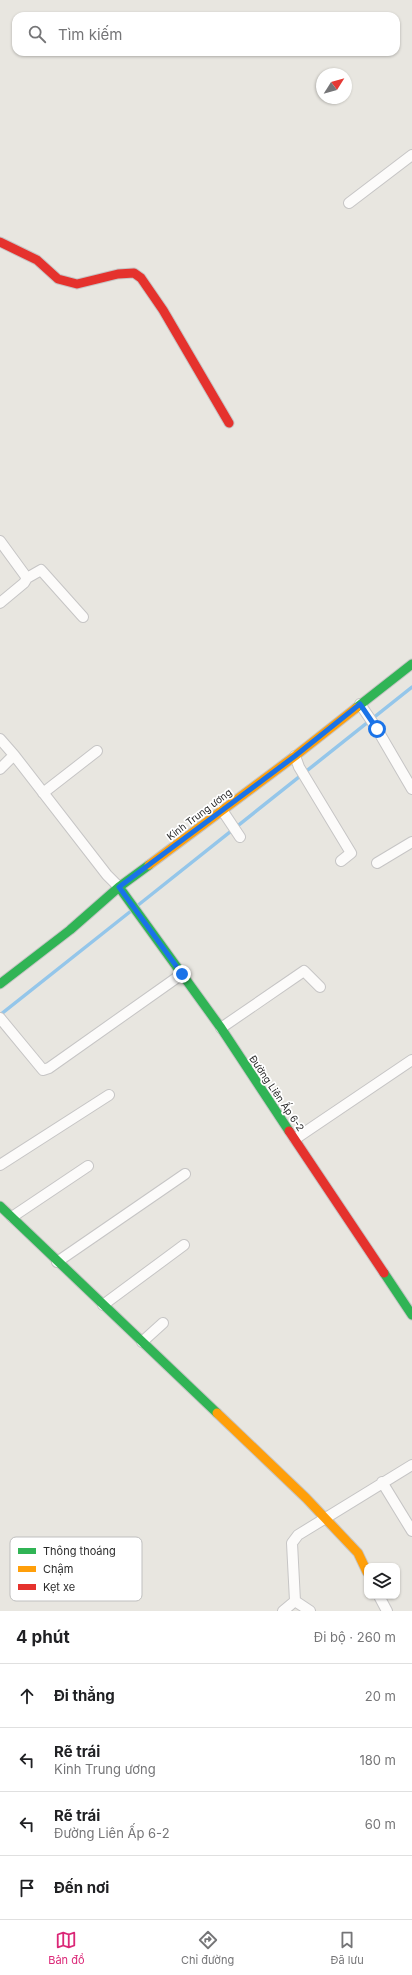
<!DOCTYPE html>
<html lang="vi">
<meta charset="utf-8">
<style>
body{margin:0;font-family:Inter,sans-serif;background:#f6f6f6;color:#202124}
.controls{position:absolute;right:12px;bottom:12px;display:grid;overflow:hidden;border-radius:8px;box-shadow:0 1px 3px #0004}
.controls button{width:36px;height:36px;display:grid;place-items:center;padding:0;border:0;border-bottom:1px solid #e0e0e0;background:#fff;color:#202124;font:20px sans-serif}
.compass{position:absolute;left:316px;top:68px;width:36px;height:36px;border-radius:50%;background:#fff;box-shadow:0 1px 3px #0004;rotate:53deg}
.stop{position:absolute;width:12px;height:12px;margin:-9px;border:3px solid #1a73e8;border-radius:50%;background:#fff}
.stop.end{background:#1a73e8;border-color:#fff;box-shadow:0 1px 4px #0008}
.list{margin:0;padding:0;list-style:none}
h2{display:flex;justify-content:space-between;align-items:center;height:52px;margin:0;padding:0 16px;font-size:17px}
h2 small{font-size:13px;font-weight:400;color:#757577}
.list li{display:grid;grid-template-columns:26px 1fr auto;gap:12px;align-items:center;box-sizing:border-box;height:64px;padding:0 16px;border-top:1px solid #e0e0e0}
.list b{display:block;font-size:15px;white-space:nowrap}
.list p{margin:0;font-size:13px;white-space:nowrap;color:#757577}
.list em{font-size:13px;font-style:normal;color:#757577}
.icon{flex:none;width:22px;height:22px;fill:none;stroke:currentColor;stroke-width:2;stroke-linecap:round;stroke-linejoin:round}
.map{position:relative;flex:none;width:412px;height:1611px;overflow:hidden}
.search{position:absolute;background:#fff;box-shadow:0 1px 3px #0004;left:12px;right:12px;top:12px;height:44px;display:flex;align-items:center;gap:10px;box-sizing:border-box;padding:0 14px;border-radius:12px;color:#757577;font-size:15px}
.sheet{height:308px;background:#fff}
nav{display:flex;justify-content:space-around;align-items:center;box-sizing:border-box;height:56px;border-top:1px solid #e0e0e0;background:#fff;font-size:11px;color:#757577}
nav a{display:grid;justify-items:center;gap:2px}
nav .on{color:#db2777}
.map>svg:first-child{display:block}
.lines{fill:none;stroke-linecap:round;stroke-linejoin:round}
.stream{stroke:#94c6ea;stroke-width:3.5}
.street-casing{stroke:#c6c5c5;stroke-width:12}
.fast-casing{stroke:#c6c5c5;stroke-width:11}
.slow-casing{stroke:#c6c5c5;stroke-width:11}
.jam-casing{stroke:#c6c5c5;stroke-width:11}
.street{stroke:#fcfbfa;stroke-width:10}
.fast{stroke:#30b455;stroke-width:9}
.slow{stroke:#ff9f0a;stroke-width:9}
.jam{stroke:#e5322d;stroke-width:9}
.route{stroke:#1a73e8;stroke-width:5}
.labels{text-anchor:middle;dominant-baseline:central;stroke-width:3.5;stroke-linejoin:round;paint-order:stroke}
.street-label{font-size:10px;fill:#2a2a2a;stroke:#fff}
.key{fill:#fff;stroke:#bfbfbf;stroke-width:1}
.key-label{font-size:11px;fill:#2a2a2a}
</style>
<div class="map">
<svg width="412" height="1611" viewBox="0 0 412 1611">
<rect width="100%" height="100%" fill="#e8e6e0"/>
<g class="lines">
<path class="stream" d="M137 906 412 687
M0 1015 131 911"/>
<g class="street-casing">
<path id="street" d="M349 203 412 155
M0 541 27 578 24 583 0 603
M27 578 41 570 83 617
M360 704 377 729 412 789
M0 739 14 755 107 875 119 887
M295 756 299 767 351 853 341 861
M0 769 14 755
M43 793 97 751
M222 810 240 837
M377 863 412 842
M0 1018 43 1070 49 1068 182 974
M221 1028 304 971 320 987
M295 1139 412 1060
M0 1165 109 1095
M12 1217 88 1166
M57 1262 185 1174
M103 1305 184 1245
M142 1342 163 1323
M382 1482 412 1531
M379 1596 387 1611
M295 1601 310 1611
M283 1611 295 1601 292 1543 298 1535 412 1465"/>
</g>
<g class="fast-casing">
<path id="fast" d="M356 708 412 664
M119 887 221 1028 289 1131
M0 984 70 930 119 887 149 865
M0 1206 217 1413
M384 1273 412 1315"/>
</g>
<g class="slow-casing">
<path id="slow" d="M149 865 295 756 356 708
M217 1413 306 1498 358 1553 367 1572"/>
</g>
<g class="jam-casing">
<path id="jam" d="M0 242 37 260 58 279 77 284 118 274 134 273 141 278 163 310 229 423
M289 1131 384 1273"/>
</g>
<use href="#street" class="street"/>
<use href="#fast" class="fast"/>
<use href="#slow" class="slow"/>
<use href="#jam" class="jam"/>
</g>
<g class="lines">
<path class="route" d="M182 974 119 887 295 756 360 704 377 729"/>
</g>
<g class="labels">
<g class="street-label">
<text transform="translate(199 814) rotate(-37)">Kinh Trung ương</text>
<text transform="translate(277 1093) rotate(56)">Đường Liên Ấp 6-2</text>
</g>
</g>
<rect x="10" y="1537" width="132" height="64" rx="6" class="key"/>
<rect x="18" y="1548" width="18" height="6" fill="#30b455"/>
<rect x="18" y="1566" width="18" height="6" fill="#ff9f0a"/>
<rect x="18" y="1584" width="18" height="6" fill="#e5322d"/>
<g class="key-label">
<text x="43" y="1555">Thông thoáng</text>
<text x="43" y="1573">Chậm</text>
<text x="43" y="1591">Kẹt xe</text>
</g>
</svg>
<div class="controls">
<button><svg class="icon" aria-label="layers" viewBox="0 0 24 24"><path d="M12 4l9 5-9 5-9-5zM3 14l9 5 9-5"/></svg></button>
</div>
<svg class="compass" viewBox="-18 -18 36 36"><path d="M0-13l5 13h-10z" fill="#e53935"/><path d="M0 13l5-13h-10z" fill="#757577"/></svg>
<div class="stop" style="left:377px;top:729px"></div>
<div class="stop end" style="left:182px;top:974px"></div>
<div class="search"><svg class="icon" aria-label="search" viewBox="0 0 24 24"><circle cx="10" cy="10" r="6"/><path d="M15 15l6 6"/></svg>Tìm kiếm</div>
</div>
<section class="sheet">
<h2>4 phút<small>Đi bộ · 260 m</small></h2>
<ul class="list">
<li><svg class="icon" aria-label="ahead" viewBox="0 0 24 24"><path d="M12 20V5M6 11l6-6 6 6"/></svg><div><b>Đi thẳng</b></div><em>20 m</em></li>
<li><svg class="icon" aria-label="left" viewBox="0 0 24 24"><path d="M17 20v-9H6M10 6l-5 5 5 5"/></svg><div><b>Rẽ trái</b><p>Kinh Trung ương</p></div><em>180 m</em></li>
<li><svg class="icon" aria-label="left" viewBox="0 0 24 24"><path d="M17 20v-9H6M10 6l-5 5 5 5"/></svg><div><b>Rẽ trái</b><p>Đường Liên Ấp 6-2</p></div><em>60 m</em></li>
<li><svg class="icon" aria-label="arrive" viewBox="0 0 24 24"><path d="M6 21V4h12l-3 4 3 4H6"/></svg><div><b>Đến nơi</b></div></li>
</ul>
</section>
<nav>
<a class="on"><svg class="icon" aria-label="map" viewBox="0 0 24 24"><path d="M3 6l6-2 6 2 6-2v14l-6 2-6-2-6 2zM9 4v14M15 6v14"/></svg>Bản đồ</a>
<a><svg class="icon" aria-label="directions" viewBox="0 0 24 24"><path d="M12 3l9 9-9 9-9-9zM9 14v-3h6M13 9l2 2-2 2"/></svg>Chỉ đường</a>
<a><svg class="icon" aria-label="saved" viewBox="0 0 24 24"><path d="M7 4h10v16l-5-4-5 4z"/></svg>Đã lưu</a>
</nav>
